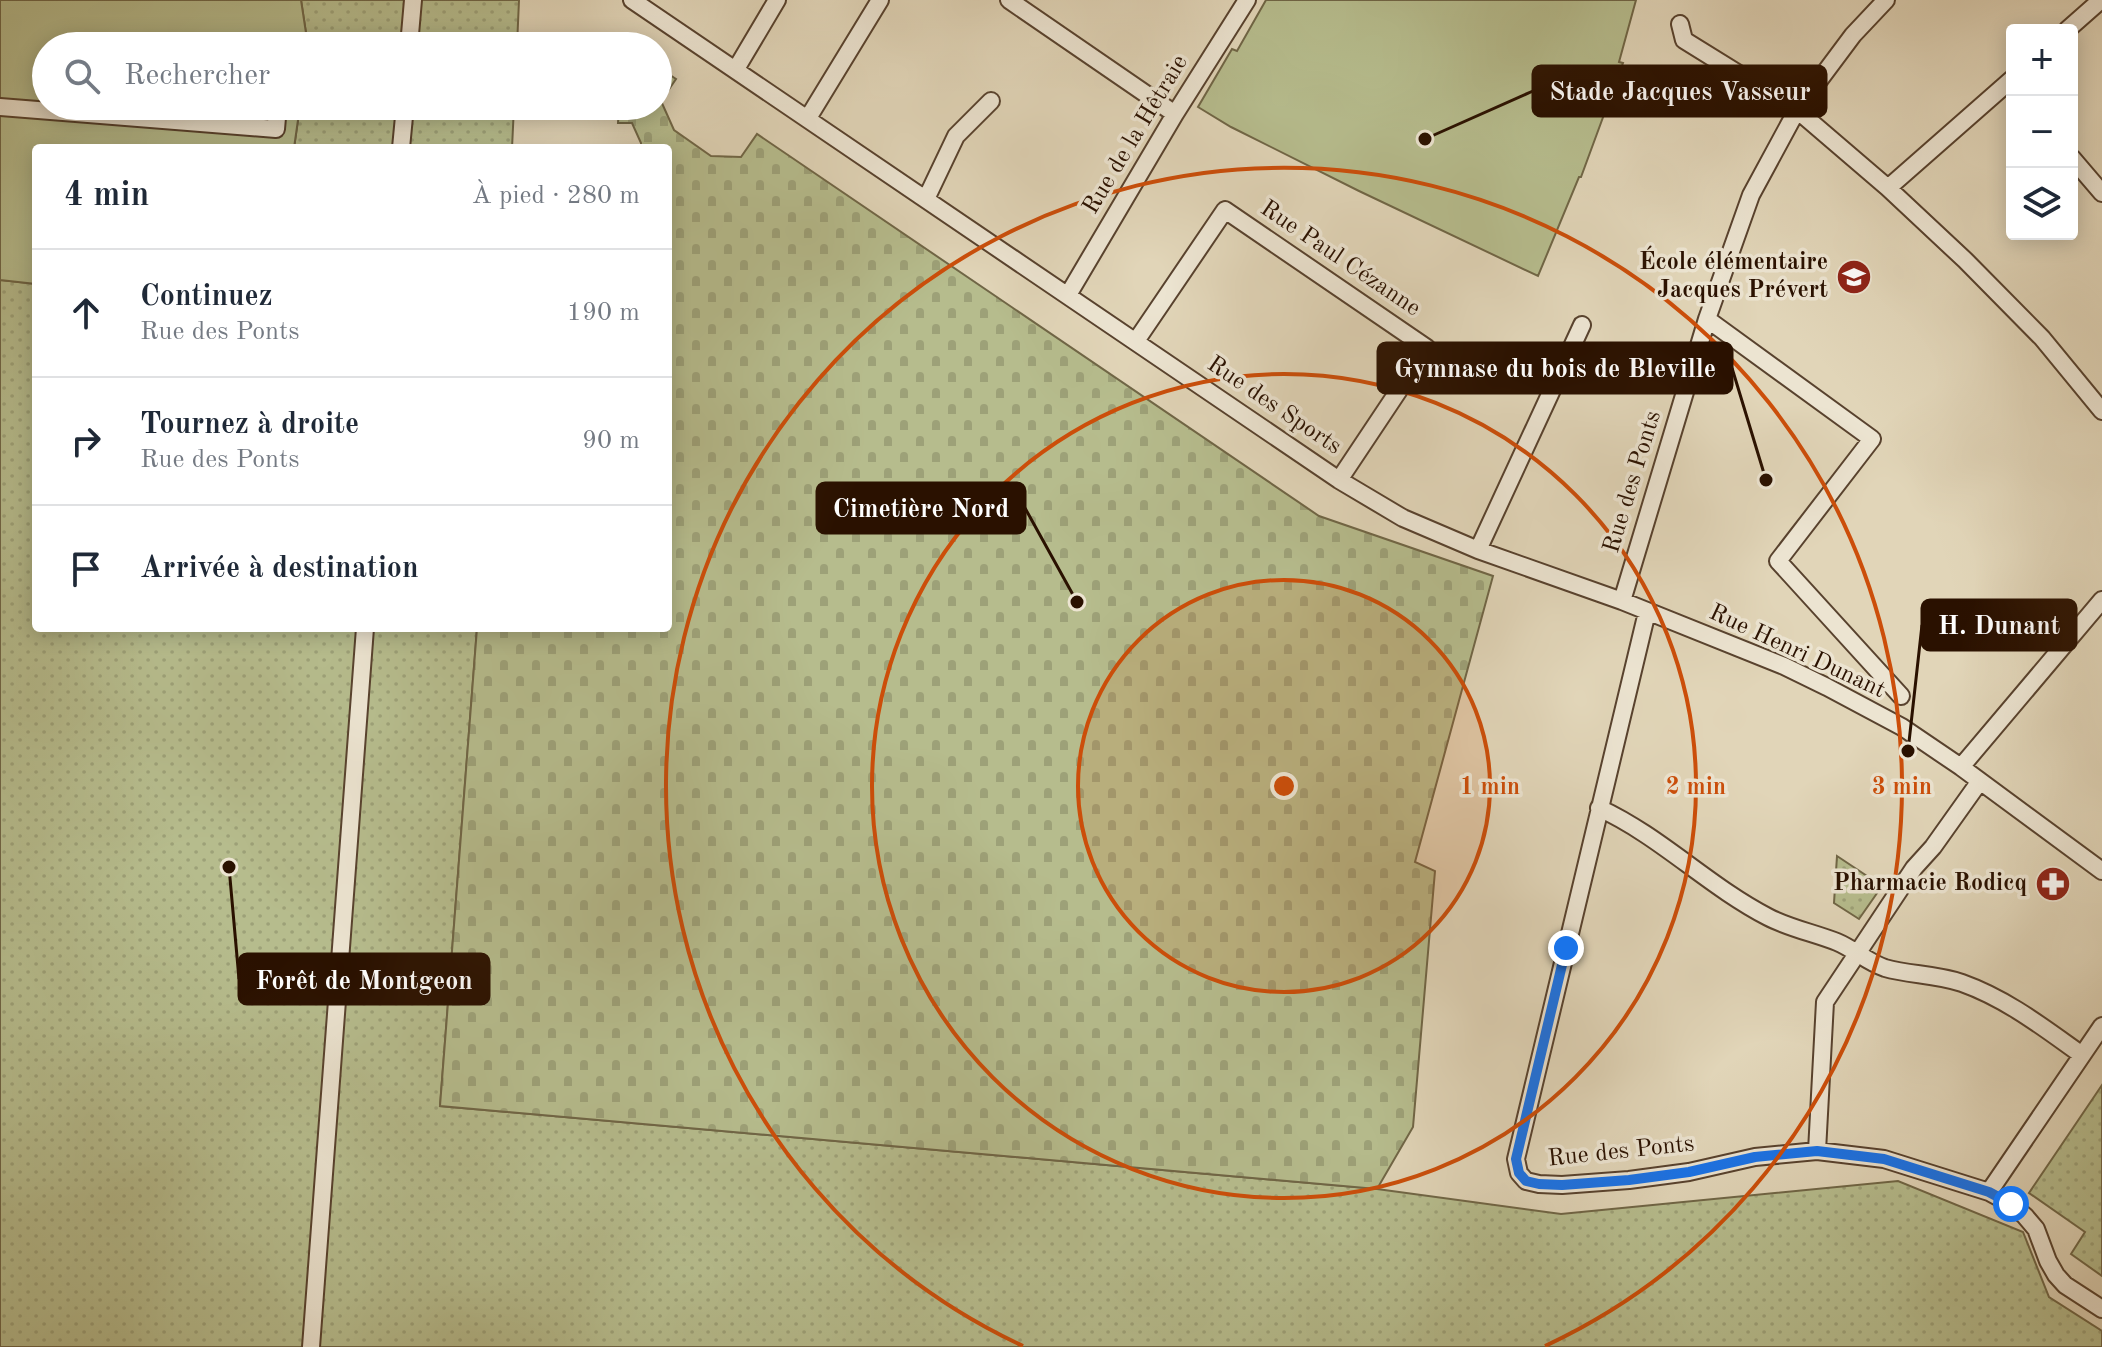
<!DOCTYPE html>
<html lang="fr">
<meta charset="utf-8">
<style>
body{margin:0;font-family:"Old Standard TT",serif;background:#f2f2f3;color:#1f2937}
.controls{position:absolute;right:24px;top:24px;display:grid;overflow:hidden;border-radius:8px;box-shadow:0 4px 20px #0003}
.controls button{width:72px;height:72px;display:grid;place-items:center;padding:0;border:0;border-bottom:2px solid #e0e1e3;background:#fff;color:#1f2937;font:40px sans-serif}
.stop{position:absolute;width:24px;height:24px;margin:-18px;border:6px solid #1a73e8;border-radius:50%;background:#fff}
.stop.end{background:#1a73e8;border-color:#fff;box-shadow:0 2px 8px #0008}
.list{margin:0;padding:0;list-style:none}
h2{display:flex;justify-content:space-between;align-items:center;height:104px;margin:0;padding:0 32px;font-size:34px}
h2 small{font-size:26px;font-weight:400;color:#747a83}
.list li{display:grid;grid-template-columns:52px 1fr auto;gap:24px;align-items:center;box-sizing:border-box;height:128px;padding:0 32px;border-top:2px solid #e0e1e3}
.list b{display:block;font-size:30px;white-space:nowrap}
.list p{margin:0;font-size:26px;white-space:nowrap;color:#747a83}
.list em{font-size:26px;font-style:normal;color:#747a83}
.icon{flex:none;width:44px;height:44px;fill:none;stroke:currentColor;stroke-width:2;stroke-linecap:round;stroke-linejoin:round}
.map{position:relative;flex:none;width:2102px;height:1347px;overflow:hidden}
.search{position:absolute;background:#fff;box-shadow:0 4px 20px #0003;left:32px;top:32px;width:640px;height:88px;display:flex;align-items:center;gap:20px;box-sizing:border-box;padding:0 28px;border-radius:44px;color:#747a83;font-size:30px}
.panel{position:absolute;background:#fff;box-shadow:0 4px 20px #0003;left:32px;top:144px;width:640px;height:488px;border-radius:8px}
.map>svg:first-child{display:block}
.green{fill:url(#green-dots);stroke:#706646;stroke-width:2}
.cemetery{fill:url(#cemetery-stones);stroke:#706646;stroke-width:2}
.pitch{fill:#b6bc8d;stroke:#706646;stroke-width:2}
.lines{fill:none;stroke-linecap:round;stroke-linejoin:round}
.minor-casing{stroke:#58422e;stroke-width:20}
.minor{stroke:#ece4d1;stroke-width:16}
.route{stroke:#1a73e8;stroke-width:10}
.ring{fill:none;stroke:#cc4e0a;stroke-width:4}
.labels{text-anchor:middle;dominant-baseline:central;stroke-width:7;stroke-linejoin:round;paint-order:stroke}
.street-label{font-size:24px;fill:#2a1100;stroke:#ece4d1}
.poi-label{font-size:24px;font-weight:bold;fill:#2a1100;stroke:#ece4d1;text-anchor:end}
.centre{fill:#cc4e0a;stroke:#ece4d1;stroke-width:4}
.ring-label{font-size:24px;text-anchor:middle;font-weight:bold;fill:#cc4e0a;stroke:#ece4d1;stroke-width:7;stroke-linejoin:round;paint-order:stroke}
.leader{fill:none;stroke:#2a1100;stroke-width:3}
.callout-dot{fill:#2a1100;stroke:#ece4d1;stroke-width:3}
.callout{fill:#2a1100;stroke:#2a1100;stroke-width:3}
.callout-label{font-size:26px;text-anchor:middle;font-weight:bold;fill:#fff}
</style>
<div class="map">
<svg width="2102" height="1347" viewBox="0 0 2102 1347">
<defs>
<pattern id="green-dots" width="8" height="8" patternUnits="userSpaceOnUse" patternTransform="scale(2)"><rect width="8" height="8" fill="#b6bc8d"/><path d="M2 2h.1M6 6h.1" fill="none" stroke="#9da178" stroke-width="1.8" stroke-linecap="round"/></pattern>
<pattern id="cemetery-stones" width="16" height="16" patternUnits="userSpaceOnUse" patternTransform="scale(2)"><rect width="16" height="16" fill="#b6bc8d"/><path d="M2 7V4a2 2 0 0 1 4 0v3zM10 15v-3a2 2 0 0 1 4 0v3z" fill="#9da178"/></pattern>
</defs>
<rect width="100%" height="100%" fill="#e1d5b8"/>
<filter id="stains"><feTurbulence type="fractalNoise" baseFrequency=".0025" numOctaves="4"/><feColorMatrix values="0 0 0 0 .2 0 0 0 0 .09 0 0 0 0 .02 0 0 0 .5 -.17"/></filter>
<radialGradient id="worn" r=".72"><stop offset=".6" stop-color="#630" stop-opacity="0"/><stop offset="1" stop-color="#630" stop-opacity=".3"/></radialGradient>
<path class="green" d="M301 0H519L517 46H308Z
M300 106H514L512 148H294Z
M0 280 36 284V628H477L440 1106 1377 1189 1561 1214 1898 1181 2023 1232 2049 1297 2102 1331V1347H0Z
M1837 856 1882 886 1859 919 1834 903Z
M2102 1085V1276L2071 1254 2085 1232 2029 1193Z"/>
<path class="cemetery" d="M658 67 676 79 661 101 674 130 711 156 741 157 757 134 1319 516 1493 576 1415 862 1435 871 1413 1127 1377 1189 440 1106 477 628H668V148H641V143L632 123H618L619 106H658Z"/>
<path class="pitch" d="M0 0H301L308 46H46V106H300L294 148H36V284L0 280Z
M1266 0H1636L1619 62 1623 63 1581 177H1579L1538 276 1359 191 1231 127 1198 107 1232 49 1237 51Z"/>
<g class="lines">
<g class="minor-casing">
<path id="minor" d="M632 0 1339 480 1403 518 1478 550 1622 601 1784 666 1827 687 1902 727 1961 767 2102 871
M1009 0 1175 114
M1680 24 1684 40 1797 110 1888 188 1965 260 2042 338 2102 411
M2067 30 2101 0
M409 46 413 0
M736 69 777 0
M0 107 276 129 278 106
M808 118 880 0
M401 148 405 106
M2072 158 2102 193
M1888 188 2012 79
M926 199 956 136 991 101
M1068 295 1175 114 1247 0
M1707 319 1872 439 1778 561 1901 696
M1136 341 1225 210 1427 348 1339 480
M1478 550 1582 325
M1622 601 1707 319 1751 195 1797 110 1853 35 1886 0
M1647 612 1516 1159 1519 1173 1526 1181 1539 1184 1562 1185 1629 1180 1689 1172 1755 1157 1817 1151 1884 1159 1989 1192 2011 1204 2025 1216 2036 1229 2048 1261 2056 1275 2065 1285 2102 1309
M1961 767 2102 600
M1599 808C1660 836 1708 886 1768 917 1789 928 1814 933 1837 942 1854 949 1867 962 1885 968 1909 975 1936 974 1962 983 2007 999 2044 1028 2082 1055
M1817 1151 1825 1002 1914 868 1933 847 1980 781
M1989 1192 2102 1026
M311 1347 365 628"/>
</g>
<use href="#minor" class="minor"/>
</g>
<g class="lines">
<path class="route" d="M1566 948 1516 1159 1519 1173 1526 1181 1539 1184 1562 1185 1629 1180 1689 1172 1755 1157 1817 1151 1884 1159 1989 1192 2011 1204"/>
</g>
<circle cx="1284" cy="786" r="206" fill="#cc4e0a" fill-opacity=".12"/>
<g class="ring">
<circle cx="1284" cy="786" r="206"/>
<circle cx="1284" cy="786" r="412"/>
<path d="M1023 1346A618 618 0 1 1 1545 1346"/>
</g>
<defs>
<g id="school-disc" transform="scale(1.8)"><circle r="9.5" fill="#8f2418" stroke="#ece4d1"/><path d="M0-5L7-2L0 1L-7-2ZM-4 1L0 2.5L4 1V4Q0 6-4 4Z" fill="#fff"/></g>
<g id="pharmacy-disc" transform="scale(1.8)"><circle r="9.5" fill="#8f2418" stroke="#ece4d1"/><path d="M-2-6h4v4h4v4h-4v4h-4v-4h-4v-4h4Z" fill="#fff"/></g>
</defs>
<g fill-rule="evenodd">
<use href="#school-disc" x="1854" y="277"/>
<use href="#pharmacy-disc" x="2053" y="884"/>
</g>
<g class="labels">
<g class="street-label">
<text transform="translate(1136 135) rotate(-59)">Rue de la Hêtraie</text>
<text transform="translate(1340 259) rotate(34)">Rue Paul Cézanne</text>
<text transform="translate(1274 406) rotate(34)">Rue des Sports</text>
<text transform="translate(1633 482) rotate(-73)">Rue des Ponts</text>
<text transform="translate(1797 652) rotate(25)">Rue Henri Dunant</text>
<text transform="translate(1621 1152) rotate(-6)">Rue des Ponts</text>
</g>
<g class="poi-label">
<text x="1828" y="263">École élémentaire<tspan x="1828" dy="28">Jacques Prévert</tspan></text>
<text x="2027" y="884">Pharmacie Rodicq</text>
</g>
</g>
<circle cx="1284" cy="786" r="12" class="centre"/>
<g class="ring-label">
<text x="1490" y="794">1 min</text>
<text x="1696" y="794">2 min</text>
<text x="1902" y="794">3 min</text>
</g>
<path class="leader" d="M1425 139L1533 91M1766 480L1732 368M1077 602L1025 508M1908 751L1922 625M229 867L239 979"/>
<g class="callout-dot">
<circle cx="1425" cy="139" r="8"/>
<circle cx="1766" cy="480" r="8"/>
<circle cx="1077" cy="602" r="8"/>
<circle cx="1908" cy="751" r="8"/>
<circle cx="229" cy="867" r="8"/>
</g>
<g class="callout">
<rect x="1533" y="66" width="293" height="50" rx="8"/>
<rect x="1378" y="343" width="354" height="50" rx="8"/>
<rect x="817" y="483" width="208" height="50" rx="8"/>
<rect x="1922" y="600" width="154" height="50" rx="8"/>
<rect x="239" y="954" width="250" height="50" rx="8"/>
</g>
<g class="callout-label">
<text x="1680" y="100">Stade Jacques Vasseur</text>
<text x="1555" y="377">Gymnase du bois de Bleville</text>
<text x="921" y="517">Cimetière Nord</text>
<text x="1999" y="634">H. Dunant</text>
<text x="364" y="989">Forêt de Montgeon</text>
</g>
<rect width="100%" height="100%" filter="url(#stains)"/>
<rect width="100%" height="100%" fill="url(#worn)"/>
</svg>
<div class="controls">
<button>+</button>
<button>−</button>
<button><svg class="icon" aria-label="layers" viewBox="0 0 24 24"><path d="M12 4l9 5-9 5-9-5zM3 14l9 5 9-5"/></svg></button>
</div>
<div class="stop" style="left:2011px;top:1204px"></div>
<div class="stop end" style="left:1566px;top:948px"></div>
<div class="search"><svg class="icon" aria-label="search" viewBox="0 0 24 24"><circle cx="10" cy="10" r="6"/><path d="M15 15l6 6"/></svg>Rechercher</div>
<section class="panel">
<h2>4 min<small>À pied · 280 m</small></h2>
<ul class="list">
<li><svg class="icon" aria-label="ahead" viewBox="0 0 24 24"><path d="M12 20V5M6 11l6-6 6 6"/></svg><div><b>Continuez</b><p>Rue des Ponts</p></div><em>190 m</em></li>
<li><svg class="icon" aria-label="right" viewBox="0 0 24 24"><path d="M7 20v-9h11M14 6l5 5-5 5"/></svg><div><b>Tournez à droite</b><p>Rue des Ponts</p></div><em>90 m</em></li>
<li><svg class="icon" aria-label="arrive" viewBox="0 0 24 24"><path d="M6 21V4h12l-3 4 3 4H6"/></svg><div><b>Arrivée à destination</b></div></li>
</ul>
</section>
</div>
